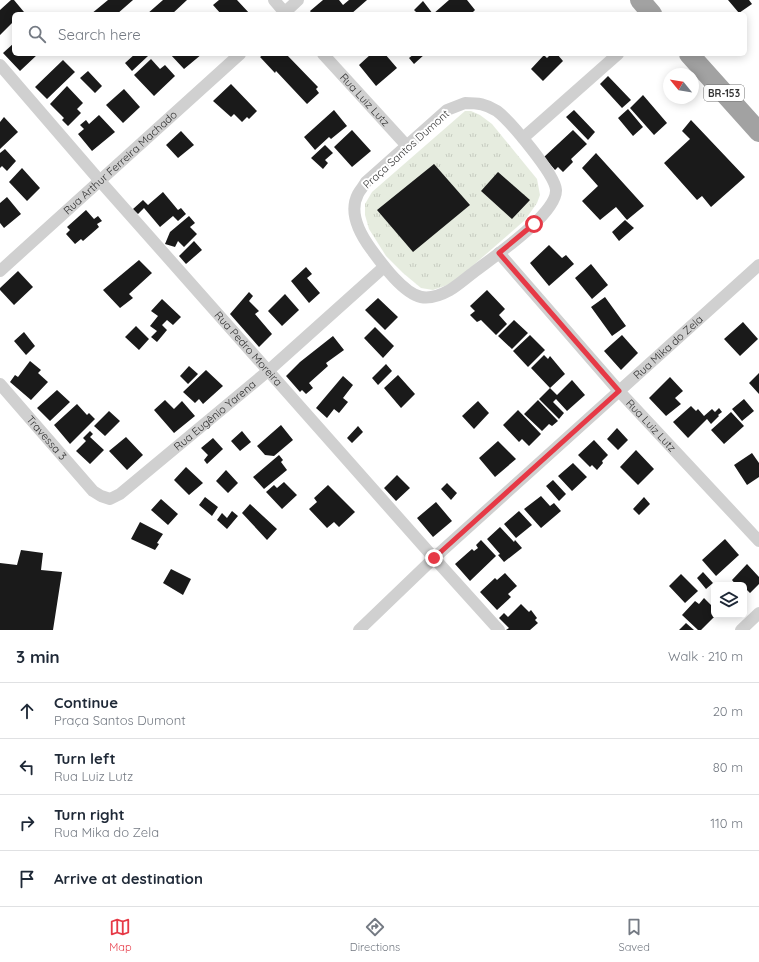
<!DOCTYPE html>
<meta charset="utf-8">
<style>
body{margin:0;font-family:Quicksand,sans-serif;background:#f2f2f3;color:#1f2937}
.controls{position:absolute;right:12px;bottom:12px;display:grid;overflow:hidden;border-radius:6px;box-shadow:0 2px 10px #0003}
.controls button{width:36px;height:36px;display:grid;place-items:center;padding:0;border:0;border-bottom:1px solid #e0e1e3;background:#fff;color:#1f2937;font:20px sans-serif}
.compass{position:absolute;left:663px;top:68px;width:36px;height:36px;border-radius:50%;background:#fff;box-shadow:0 2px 10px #0003;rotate:300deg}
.stop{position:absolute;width:12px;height:12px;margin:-9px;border:3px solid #e63946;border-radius:50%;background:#fff}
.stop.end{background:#e63946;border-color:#fff;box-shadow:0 1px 4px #0008}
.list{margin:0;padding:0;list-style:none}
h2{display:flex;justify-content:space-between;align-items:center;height:52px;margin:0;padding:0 16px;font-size:17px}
h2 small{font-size:13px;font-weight:400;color:#747a83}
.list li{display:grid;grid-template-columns:26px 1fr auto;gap:12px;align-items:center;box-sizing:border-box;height:56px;padding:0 16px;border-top:1px solid #e0e1e3}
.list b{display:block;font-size:15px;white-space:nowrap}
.list p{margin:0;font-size:13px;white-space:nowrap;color:#747a83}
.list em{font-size:13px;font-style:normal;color:#747a83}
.icon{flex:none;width:22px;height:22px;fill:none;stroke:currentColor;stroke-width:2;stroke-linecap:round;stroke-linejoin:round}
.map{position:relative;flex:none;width:759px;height:630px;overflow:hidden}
.search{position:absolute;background:#fff;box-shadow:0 2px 10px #0003;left:12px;right:12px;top:12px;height:44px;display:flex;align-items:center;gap:10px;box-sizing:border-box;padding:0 14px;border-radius:6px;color:#747a83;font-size:15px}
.sheet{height:276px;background:#fff}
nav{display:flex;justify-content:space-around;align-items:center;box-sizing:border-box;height:56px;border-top:1px solid #e0e1e3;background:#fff;font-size:11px;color:#747a83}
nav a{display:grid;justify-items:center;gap:2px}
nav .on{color:#e63946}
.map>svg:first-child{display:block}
.park{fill:url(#park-tufts)}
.building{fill:#1a1a1a}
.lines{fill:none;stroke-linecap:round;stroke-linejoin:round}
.minor{stroke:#d0d0d0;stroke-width:12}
.trunk{stroke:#a2a2a2;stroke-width:20}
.route{stroke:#e63946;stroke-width:5}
.labels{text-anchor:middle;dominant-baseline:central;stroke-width:4;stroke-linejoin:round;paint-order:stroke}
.shield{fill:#fff;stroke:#707070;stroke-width:1}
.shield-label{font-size:10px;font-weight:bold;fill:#333}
.street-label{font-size:11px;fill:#333;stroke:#fff}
</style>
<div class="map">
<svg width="759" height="630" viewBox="0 0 759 630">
<defs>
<pattern id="park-tufts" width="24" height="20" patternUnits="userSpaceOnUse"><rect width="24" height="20" fill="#e6ecdf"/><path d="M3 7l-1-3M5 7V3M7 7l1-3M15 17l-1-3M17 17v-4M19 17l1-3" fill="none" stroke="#c6cbc0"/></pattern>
</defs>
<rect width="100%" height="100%" fill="#fff"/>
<path class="park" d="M465 111H471L480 115 492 124 537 179 540 195 537 203 525 220 453 283 433 290 421 288 403 273 386 256 369 229 365 215V204L372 192Z"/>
<path class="building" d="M11 0H14L24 12 22 14H14V21L0 35V10Z
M108 0H133L117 14H91Z
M163 0H187L172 14H147Z
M219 0H237L250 14H221L213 5Z
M323 0H339L343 5 349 0H367L351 14H312L310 11Z
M449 0H467L475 10 471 14H418L414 10 423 1 433 14Z
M728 0H749L752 4 739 13Z
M14 43V54H38L20 71 3 53Z
M135 54H145L148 56 132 71 125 63Z
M170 54H202L184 69Z
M264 54H286L318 87 316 89 319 93 307 104 276 71 275 73 260 57Z
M371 54H380L382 56 385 54 397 68 376 86 359 65Z
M414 54H425L414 64 409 58Z
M551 54H557L563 61 543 81 531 69 544 55 547 58Z
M151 59 160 69 165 65 175 76 154 96 134 75Z
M63 60 75 72 47 99 35 87Z
M88 71 102 86 95 93 80 78Z
M608 76 631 100 622 108 600 84Z
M231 84 257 111 249 119 247 117 242 122 234 114 231 117 213 101Z
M67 86 83 103 77 109 81 113 68 126 62 120 64 118 50 104Z
M124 89 140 107 123 123 106 105Z
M643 95 667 123 654 135 630 108Z
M628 109 643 127 633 136 618 118Z
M334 110 347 126 331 139 329 137 315 150 304 137Z
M574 110 595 132 588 140 566 117Z
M99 115 115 132 92 151 78 134 84 129 80 125 86 120 89 124Z
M4 117 18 132 0 149V122Z
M691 120 745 177 711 207 702 196 697 200 664 163 690 139 682 131Z
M352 130 371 151 352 167 334 147Z
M573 130 587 144 571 159 573 162 563 172 558 167 555 170 544 157Z
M181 131 194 145 178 158 166 145Z
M325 145 333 153 325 160 328 163 323 169 311 158Z
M5 149 16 161 7 171 2 166 0 168V153Z
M596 153 644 206 627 220 616 207 600 220 582 201 598 186 582 168Z
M434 164 470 205 413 252 377 210Z
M22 168 40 188 27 201 9 182Z
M498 172 530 200 512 219 481 191Z
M163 192 178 210 181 208 186 214 178 221 173 216 160 227 144 208 138 214 133 209 143 200 148 205Z
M7 197 21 214 4 228 0 223V203Z
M86 210 94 219 98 216 102 221 97 224 99 227 83 241 81 239 75 244 66 234 70 230 67 227Z
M189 216 195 223 190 227 197 234 184 247 178 241 175 247 165 244 170 232Z
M625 220 634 228 619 241 612 232Z
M194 241 202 250 186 264 179 256Z
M549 245 562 258 566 255 574 264 549 286 530 263Z
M139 260 152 273 129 294 133 298 120 308 103 290Z
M591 264 608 285 592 299 575 278Z
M306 267 312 274 307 278 320 293 309 303 291 281Z
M18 271 33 287 14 305 0 290V288Z
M487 290 505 309 499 315 507 324 496 335 481 320 477 322 470 315 475 311 470 306Z
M249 292 253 296 249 301 259 311 255 314 272 334 259 347 230 314Z
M285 294 299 310 282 326 268 311Z
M605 297 626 326 612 336 591 307Z
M378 298 398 317 385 330 365 310Z
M162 299 181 317 173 325 167 320 162 325 167 330 157 342 151 337 157 331 150 326 158 316 151 311Z
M514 320 528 333 512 349 498 336Z
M743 322 758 339 740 356 724 339Z
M136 326 149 339 139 350 125 337Z
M375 327 394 346 383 358 364 338Z
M24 332 35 346 26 355 14 341Z
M530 335 545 350 528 367 513 351Z
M622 335 638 353 621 370 604 351Z
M333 336 344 350 326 363 328 366 309 383 313 388 306 394 302 390 300 392 286 376 300 362Z
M544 355 548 359 550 356 565 374 550 388 531 368Z
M30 361 41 370 38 373 48 382 31 400 10 382 15 375 18 377Z
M386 364 392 371 378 385 372 378Z
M189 366 198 374 188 384 180 376Z
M206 370 223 386 203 404 199 399 195 403 183 392Z
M759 373V394L749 383Z
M398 375 415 394 401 408 384 388Z
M343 376 353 385 343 398 348 402 339 413 334 409 327 418 316 408Z
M670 377 683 391 675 398 681 404 666 416 649 398Z
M572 380 585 395 567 411 556 399 553 402 564 413 559 419 539 399 550 388 557 395Z
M57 390 70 402 50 421 37 408Z
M744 399 754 411 742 421 732 409Z
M165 400 174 409 182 401 195 416 174 433 154 410Z
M538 400 558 421 552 426 549 424 542 431 524 414Z
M478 401 489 413 474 429 462 416Z
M77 404 87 415 89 413 95 419 70 444 54 425Z
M691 406 696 411 698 409 704 416 712 409 715 412 719 408 722 412 718 415 719 416 711 424 707 419 688 438 673 422Z
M518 410 541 434 529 446 522 439 519 442 503 425Z
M109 411 120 421 105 436 94 426Z
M731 412 744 426 724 444 711 430Z
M281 425 293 440 274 456 265 455 257 446Z
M358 426 363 432 352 443 347 438Z
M617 428 628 440 618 450 607 439Z
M90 431 93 434 90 437 104 450 90 464 76 451 86 441 83 438Z
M242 431 251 442 240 451 231 441Z
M126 437 143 455 127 470 109 451Z
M213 438 223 449 207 464 204 460 208 455 201 448Z
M594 440 608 455 602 461 603 463 597 470 592 465 590 467 578 455Z
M498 441 516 459 495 477 479 458Z
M636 450 654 469 638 485 620 467Z
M752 453 759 463V477L747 485 734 465Z
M279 455 283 460 281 462 287 470 264 489 253 477Z
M573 463 587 477 572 491 558 476Z
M186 467 203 483 189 495 174 480Z
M226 470 238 483 228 493 216 481Z
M397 475 410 488 396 501 384 488Z
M553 480 566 494 559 501 546 486Z
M284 482 297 495 282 509 266 492 274 485 277 488Z
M447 483 457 493 451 500 441 489Z
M328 485 355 512 339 527 334 522 327 528 309 509 317 502 314 498Z
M541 496 550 506 554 503 561 511 541 528 524 509Z
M205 497 218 507 212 516 199 505Z
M644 497 650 504 639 515 633 509Z
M161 499 178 514 168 525 151 510Z
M436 502 452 521 433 537 417 518Z
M250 504 277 529 267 540 242 513Z
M232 511 238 516 227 529 217 520 222 513 227 518Z
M519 511 532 525 516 538 504 524Z
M140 522 163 534 157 543 159 544 155 550 131 539Z
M500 527 514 542 515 540 522 548 504 562 498 555 500 554 487 539Z
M725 539 739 555 716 576 702 560Z
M481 540 496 556 470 581 455 564 472 549 474 551 478 548 476 545Z
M21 550 43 553 41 570 62 572 53 630H0V563L17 565Z
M747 564 759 577V584L750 593 744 587V585H736L732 580Z
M171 569 191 579 183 595 163 583Z
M703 572 713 583 706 589 697 578Z
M505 573 517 586 508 594 511 597 497 610 480 592 495 578 497 580Z
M681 574 698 591 685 603 669 586Z
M704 598 714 608V615H716L701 630H698L682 615 695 601 699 604Z
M521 604 529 612 531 610 537 618 535 620 538 623 530 630H506L509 628 499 618 504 613 508 617Z
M686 623 694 630H679Z"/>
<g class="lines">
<g class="minor">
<path d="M274 0 286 14"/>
<path d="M283 14 298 0"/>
<path id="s1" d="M323 54 407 146"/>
<path id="s2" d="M0 65 100 181 434 558 499 630"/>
<path d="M465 103C478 103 486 104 497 111 510 121 555 174 556 190 557 214 492 258 474 272 466 278 458 285 450 290 441 295 431 299 421 297 403 293 382 264 371 249 360 234 348 213 358 194 360 190 364 186 366 182L447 110Z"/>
<path d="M523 138 618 54"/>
<path id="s3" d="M499 253 619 391 759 541"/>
<path id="s4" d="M0 271 240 54"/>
<path id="s5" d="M0 384 93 491 101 496 110 499 120 494 268 371 384 267"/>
<path id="s6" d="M359 630 434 558 759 265"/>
<path d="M741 630 759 613"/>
</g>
<path class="trunk" d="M640 0 652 14
M689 54 759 132"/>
</g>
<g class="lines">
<path class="route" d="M434 558 619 391 499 253 534 224"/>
</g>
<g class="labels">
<rect class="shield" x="704" y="85" width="40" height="16" rx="3"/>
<g class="shield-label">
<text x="724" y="93">BR-153</text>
</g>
<g class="street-label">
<text stroke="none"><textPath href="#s1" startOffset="62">Rua Luiz Lutz</textPath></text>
<text transform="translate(406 149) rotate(-42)">Praça Santos Dumont</text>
<text stroke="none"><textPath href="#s4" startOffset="162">Rua Arthur Ferreira Machado</textPath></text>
<text stroke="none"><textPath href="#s6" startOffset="419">Rua Mika do Zela</textPath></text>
<text stroke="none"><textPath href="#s2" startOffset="377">Rua Pedro Moreira</textPath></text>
<text stroke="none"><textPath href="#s5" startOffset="295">Rua Eugênio Yarena</textPath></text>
<text stroke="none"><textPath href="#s3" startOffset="230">Rua Luiz Lutz</textPath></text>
<text stroke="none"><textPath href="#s5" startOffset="71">Travessa 3</textPath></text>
</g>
</g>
</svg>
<div class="controls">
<button><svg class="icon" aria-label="layers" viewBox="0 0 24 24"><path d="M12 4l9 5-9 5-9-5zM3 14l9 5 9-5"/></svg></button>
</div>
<svg class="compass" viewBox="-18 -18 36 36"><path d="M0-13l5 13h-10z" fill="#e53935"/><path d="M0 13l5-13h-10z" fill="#747a83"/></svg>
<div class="stop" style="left:534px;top:224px"></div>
<div class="stop end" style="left:434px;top:558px"></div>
<div class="search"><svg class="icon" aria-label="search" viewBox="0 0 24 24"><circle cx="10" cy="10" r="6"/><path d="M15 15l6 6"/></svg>Search here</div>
</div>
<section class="sheet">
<h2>3 min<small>Walk · 210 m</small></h2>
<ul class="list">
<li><svg class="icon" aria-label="ahead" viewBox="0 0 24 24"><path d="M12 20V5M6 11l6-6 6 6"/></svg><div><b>Continue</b><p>Praça Santos Dumont</p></div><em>20 m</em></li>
<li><svg class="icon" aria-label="left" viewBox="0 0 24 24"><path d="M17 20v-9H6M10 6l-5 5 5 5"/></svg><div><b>Turn left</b><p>Rua Luiz Lutz</p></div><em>80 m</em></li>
<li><svg class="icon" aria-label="right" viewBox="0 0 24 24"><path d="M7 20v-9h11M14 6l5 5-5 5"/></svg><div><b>Turn right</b><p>Rua Mika do Zela</p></div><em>110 m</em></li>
<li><svg class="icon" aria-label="arrive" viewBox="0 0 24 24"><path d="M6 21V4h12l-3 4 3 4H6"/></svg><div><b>Arrive at destination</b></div></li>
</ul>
</section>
<nav>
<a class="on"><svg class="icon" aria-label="map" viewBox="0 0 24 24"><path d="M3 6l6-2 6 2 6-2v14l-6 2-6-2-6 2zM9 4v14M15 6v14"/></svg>Map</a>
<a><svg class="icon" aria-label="directions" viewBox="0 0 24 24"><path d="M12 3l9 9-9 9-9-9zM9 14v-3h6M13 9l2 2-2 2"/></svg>Directions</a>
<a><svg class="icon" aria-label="saved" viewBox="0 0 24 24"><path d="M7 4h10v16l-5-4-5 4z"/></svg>Saved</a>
</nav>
